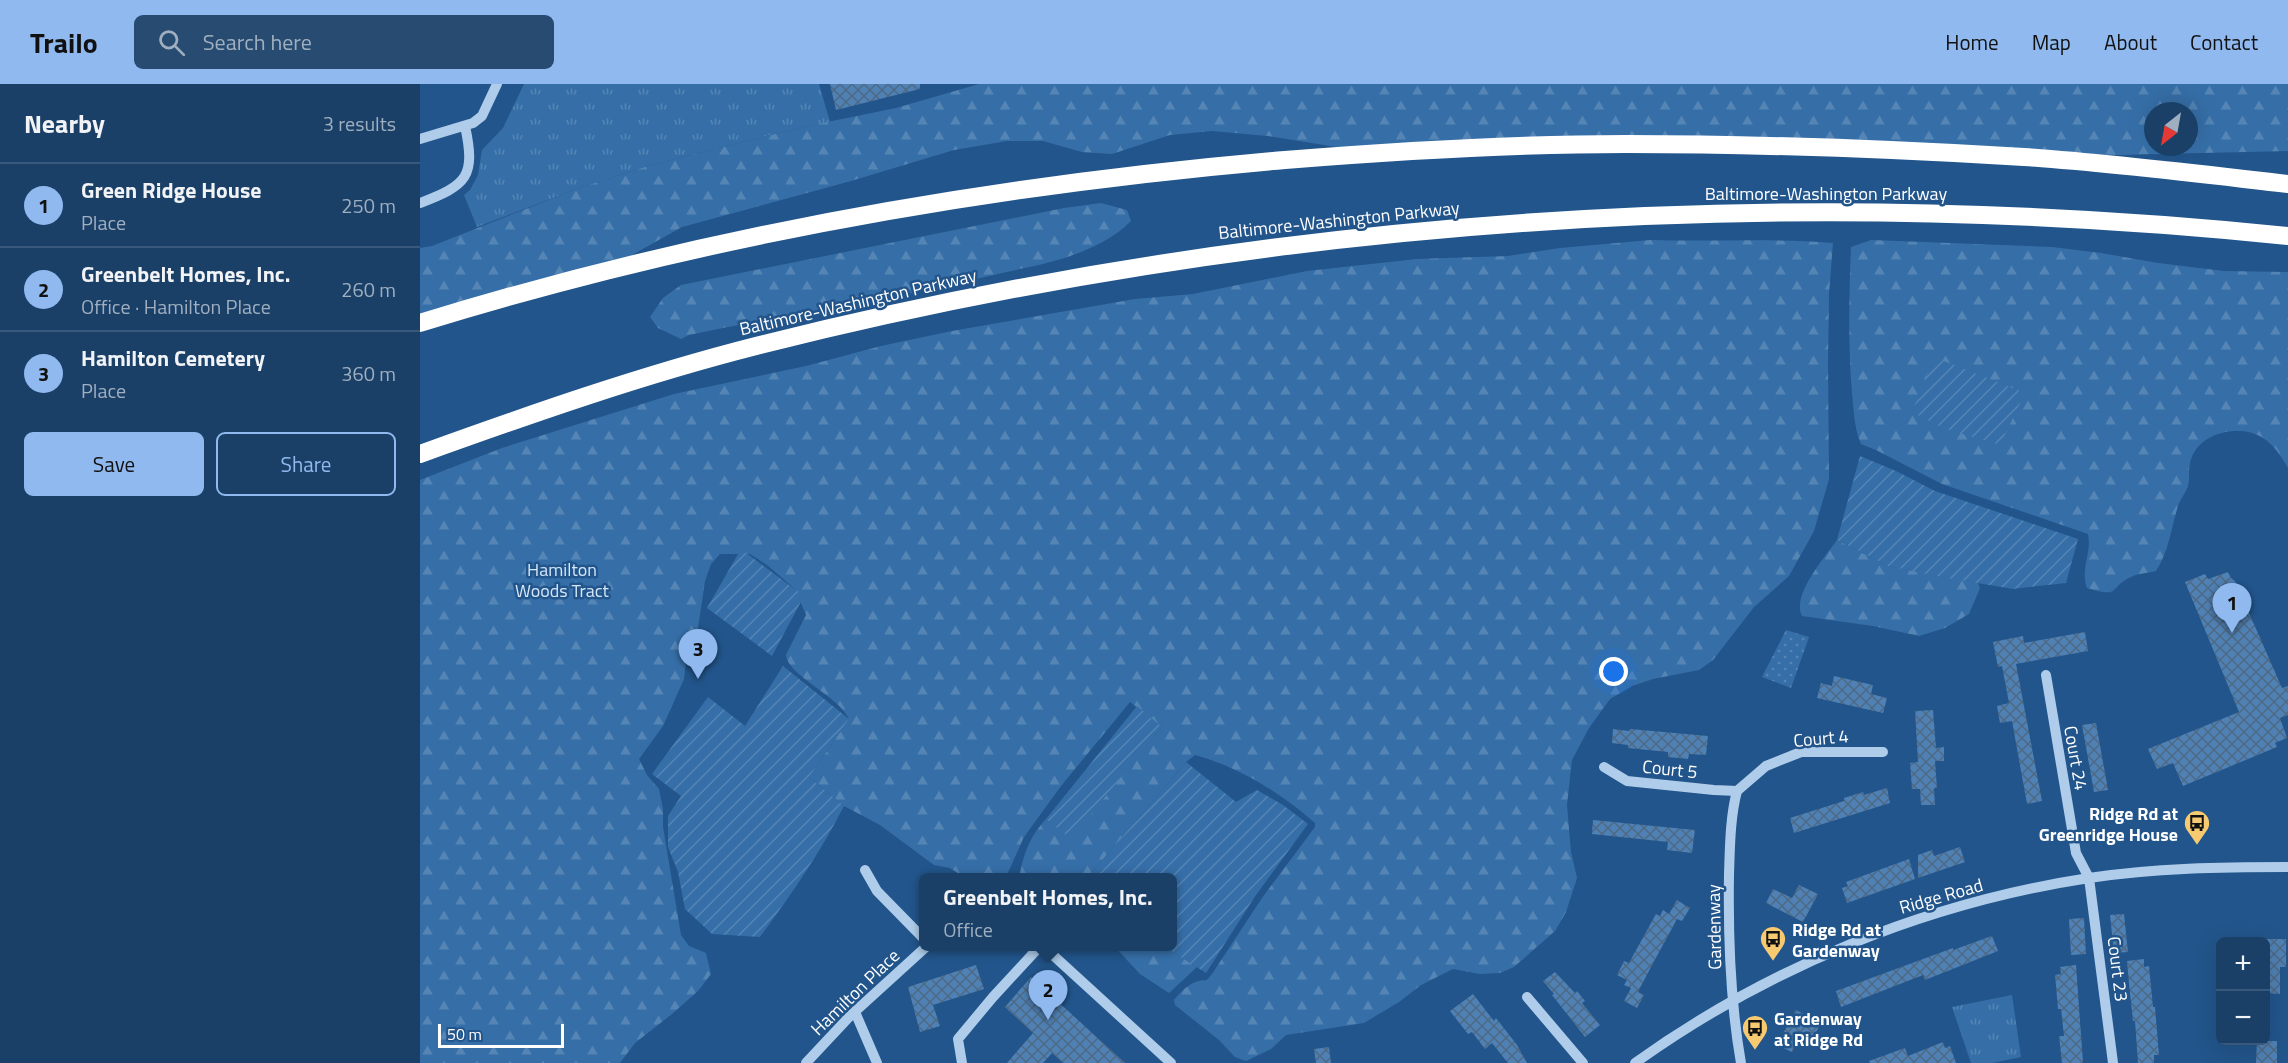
<!DOCTYPE html>
<meta charset="utf-8">
<style>
body{margin:0;font-family:"Titillium Web",sans-serif;background:#274b71;color:#f1f3f6}
.controls{position:absolute;right:18px;bottom:18px;display:grid;overflow:hidden;border-radius:9px;box-shadow:0 6px 24px #0002}
.controls button{width:54px;height:54px;display:grid;place-items:center;padding:0;border:0;border-bottom:2px solid #38597c;background:#1a4068;color:#f1f3f6;font:30px sans-serif}
.compass{position:absolute;left:1724px;top:18px;width:54px;height:54px;border-radius:50%;background:#1a4068;box-shadow:0 6px 24px #0002;rotate:211deg}
.scale{position:absolute;left:18px;bottom:15px;width:126px;box-sizing:border-box;padding-left:6px;border:3px solid #fff;border-top:0;font-size:16px;line-height:21px;white-space:nowrap;color:#fff;-webkit-text-stroke:4px #22558b;paint-order:stroke}
.you{position:absolute;left:1194px;top:588px;width:21px;height:21px;margin:-15px;border:4px solid #fff;border-radius:50%;background:#1a73e8;box-shadow:0 0 0 9px #1a73e833}
.badge{display:grid;place-items:center;width:39px;height:39px;border-radius:50%;background:#90b9f0;color:#111;font-size:20px;font-weight:700}
.pin{position:absolute;translate:-50% -50px;filter:drop-shadow(0 2px 3px #0008)}
.pin::after{content:'';position:absolute;top:32px;width:21px;height:18px;background:inherit;clip-path:polygon(0 0,100% 0,50% 100%)}
.popup{position:absolute;left:499px;top:789px;width:258px;height:78px;box-sizing:border-box;display:grid;place-content:center;border-radius:9px;background:#1a4068;filter:drop-shadow(0 2px 4px #0005);font-size:20px;white-space:nowrap;color:#9fafc0}
.popup b{font-size:22px;color:#f1f3f6}
.popup::after{content:'';position:absolute;left:50%;top:100%;margin-left:-12px;border:12px solid transparent;border-top-color:#1a4068}
.list{margin:0;padding:0;list-style:none}
h2{display:flex;justify-content:space-between;align-items:center;height:78px;margin:0;padding:0 24px;font-size:26px}
h2 small{font-size:20px;font-weight:400;color:#9fafc0}
.list li{display:grid;grid-template-columns:39px 1fr auto;gap:18px;align-items:center;box-sizing:border-box;height:84px;padding:0 24px;border-top:2px solid #38597c}
.list b{display:block;font-size:22px;white-space:nowrap}
.list p{margin:0;font-size:20px;white-space:nowrap;color:#9fafc0}
.list em{font-size:20px;font-style:normal;color:#9fafc0}
.actions{display:flex;gap:12px;padding:18px 24px}
.actions a{flex:1;padding:14px 0;border:2px solid #90b9f0;border-radius:9px;text-align:center;font-size:21px;color:#90b9f0}
.actions .main{background:#90b9f0;color:#111}
.icon{flex:none;width:33px;height:33px;fill:none;stroke:currentColor;stroke-width:2;stroke-linecap:round;stroke-linejoin:round}
.map{position:relative;flex:none;width:1868px;height:979px;overflow:hidden}
header{display:flex;align-items:center;gap:36px;box-sizing:border-box;height:84px;padding:0 30px;background:#90b9f0;color:#111}
header strong{font-size:28px}
nav{display:flex;gap:33px;margin-inline-start:auto;font-size:21px}
.search{width:420px;height:54px;background:#274b71;display:flex;align-items:center;gap:15px;box-sizing:border-box;padding:0 21px;border-radius:9px;color:#9fafc0;font-size:22px}
main{display:flex}
aside{flex:1;background:#1a4068}
.map>svg:first-child{display:block}
.grass{fill:url(#grass-tufts)}
.forest{fill:url(#forest-firs);fill-rule:evenodd}
.park{fill:url(#park-dots)}
.garden{fill:url(#garden-furrows)}
.building{fill:url(#building-cross-hatch)}
.lines{fill:none;stroke-linecap:round;stroke-linejoin:round}
.minor{stroke:#afcdeb;stroke-width:10}
.highway{stroke:#fff;stroke-width:18}
.labels{text-anchor:middle;dominant-baseline:central;stroke-width:5;stroke-linejoin:round;paint-order:stroke}
.street-label{font-size:18px;fill:#fff;stroke:#22558b}
.park-label{font-size:18px;fill:#d4e6f8;stroke:#22558b}
.poi-label{font-size:18px;font-weight:bold;fill:#fff;stroke:#22558b;text-anchor:start}
</style>
<header>
<strong>Trailo</strong>
<div class="search"><svg class="icon" aria-label="search" viewBox="0 0 24 24"><circle cx="10" cy="10" r="6"/><path d="M15 15l6 6"/></svg>Search here</div>
<nav><a>Home</a><a>Map</a><a>About</a><a>Contact</a></nav>
</header>
<main>
<aside>
<h2>Nearby<small>3 results</small></h2>
<ul class="list">
<li><span class="badge">1</span><div><b>Green Ridge House</b><p>Place</p></div><em>250 m</em></li>
<li><span class="badge">2</span><div><b>Greenbelt Homes, Inc.</b><p>Office · Hamilton Place</p></div><em>260 m</em></li>
<li><span class="badge">3</span><div><b>Hamilton Cemetery</b><p>Place</p></div><em>360 m</em></li>
</ul>
<div class="actions"><a class="main">Save</a><a>Share</a></div>
</aside>
<div class="map">
<svg width="1868" height="979" viewBox="0 0 1868 979">
<defs>
<pattern id="grass-tufts" width="24" height="20" patternUnits="userSpaceOnUse" patternTransform="scale(1.5)"><rect width="24" height="20" fill="#366fa8"/><path d="M3 7l-1-3M5 7V3M7 7l1-3M15 17l-1-3M17 17v-4M19 17l1-3" fill="none" stroke="#5485b5"/></pattern>
<pattern id="forest-firs" width="22" height="20" patternUnits="userSpaceOnUse" patternTransform="scale(1.5)"><rect width="22" height="20" fill="#366fa8"/><path d="M5 1l3.5 6h-7zM16 11l3.5 6h-7z" fill="#5485b5"/></pattern>
<pattern id="park-dots" width="8" height="8" patternUnits="userSpaceOnUse" patternTransform="scale(1.5)"><rect width="8" height="8" fill="#366fa8"/><path d="M2 2h.1M6 6h.1" fill="none" stroke="#5485b5" stroke-width="1.8" stroke-linecap="round"/></pattern>
<pattern id="garden-furrows" width="10" height="10" patternUnits="userSpaceOnUse" patternTransform="scale(1.5)"><rect width="10" height="10" fill="#366fa8"/><path d="M-1 1l2-2M0 10L10 0M9 11l2-2" fill="none" stroke="#5485b5"/></pattern>
<pattern id="building-cross-hatch" width="8" height="8" patternUnits="userSpaceOnUse" patternTransform="scale(1.5)"><rect width="8" height="8" fill="#4f81b4"/><path d="M0 0l8 8M0 8l8-8" fill="none" stroke="#4e6985"/></pattern>
</defs>
<rect width="100%" height="100%" fill="#22558b"/>
<path class="grass" d="M104 0H399L410 38 383 43 231 81 159 104 57 143 44 111 50 106 58 91 62 66 83 44Z
M1592 911 1601 973 1572 979H1551L1532 923Z"/>
<path class="forest" d="M559 0H1868V67L1608 73 1454 66 953 69 848 52 792 47 750 51 692 70 662 68 623 57H587L534 66 431 97 262 143 187 185 0 239V164L12 162 159 104 231 81 383 43 476 24ZM1733 27H1769V63H1733Z
M681 119 707 126 711 137C695 153 675 163 653 171 626 181 596 185 569 192 469 216 369 230 269 251L261 255 238 244 230 233 243 214 261 201 644 124Z
M1230 156C1291 158 1352 154 1413 159L1409 210 1408 280 1409 395 1394 447 1369 492 1334 523 1293 576 1279 586 1233 595 1212 602 1190 615 1169 644 1152 676 1147 721 1151 768 1157 794 1146 828 1135 847 1094 883 1080 889 1060 890 1033 885 1001 901 979 918 944 939 866 951 851 965 826 977 815 973 799 956 755 921 754 916C763 905 772 896 787 896L792 890 842 814 895 743V739C861 709 819 683 775 671L766 678 668 793H607L600 789C604 768 611 751 626 735L651 754 742 643 710 618 641 702 604 753 586 793H544L530 784 514 781 460 741 424 722 389 693 429 635C419 612 367 591 366 571L386 531 375 505 347 481 330 470H300L291 480 285 497 278 544 266 577 264 595 243 642 219 675 227 691 239 705 243 725V743L261 851 269 862 286 869 291 890 278 907 252 930 215 959 200 979H0V396L82 364 254 310 386 282 461 262 532 247 715 215 773 210 887 187 997 175 1088 172 1140 164Z
M1451 156 1632 163 1681 169 1738 179 1804 187 1868 188V384C1857 364 1844 348 1820 347 1799 346 1775 356 1770 379 1768 386 1770 394 1768 402 1766 409 1760 415 1758 422 1751 445 1749 467 1736 487 1729 489 1720 489 1713 492 1687 503 1703 515 1667 504 1660 484 1672 470 1668 450L1522 400 1456 366 1441 360C1434 344 1434 327 1432 310 1428 261 1429 212 1431 163Z
M1417 456 1468 482 1558 499 1560 504 1549 530 1525 544 1499 552 1453 542 1382 532C1371 511 1406 472 1417 456Z
M695 863H745L777 883 749 909 720 890Z"/>
<path class="park" d="M1366 546 1389 553 1371 604 1342 593Z"/>
<path class="garden" d="M1514 273 1605 309 1580 361 1523 344 1492 328Z
M1440 372 1476 387 1515 407 1658 455 1646 499 1593 505 1516 492 1468 482 1417 456Z
M321 465 384 512 352 572 287 524Z
M363 582 429 635 389 693 424 722C400 769 371 811 340 853L292 850 265 825 258 788 248 763V732L261 712 232 690 288 613 325 642Z
M717 622 742 643 651 755 626 735Z
M766 678 816 718 837 706 863 721 888 740 836 811 786 889 745 863 752 862V794L668 793Z"/>
<path class="building" d="M410 0H500V5L416 26Z
M1808 488 1811 494 1815 497 1862 604 1868 602V631L1860 634 1867 654 1855 659 1857 663 1763 702 1753 679 1737 685 1728 665 1819 628 1765 498 1785 490 1788 495Z
M1665 548 1668 567 1596 580 1622 717 1607 720 1592 637 1580 639 1577 622 1589 619 1582 582 1578 583 1573 558 1603 552 1604 559Z
M1414 592 1453 601 1451 610 1467 614 1463 629 1397 614 1401 599 1412 602Z
M1513 626 1516 664 1524 663V677H1515L1517 704H1514L1515 721H1501L1500 705H1492L1490 679 1498 678 1495 627Z
M1676 639 1688 706 1674 708 1662 641Z
M1193 645 1209 647 1210 645 1288 652 1286 671 1269 670 1268 675 1248 673V668L1208 664V661L1192 659Z
M1467 704 1470 719 1374 749 1370 734 1424 717V714L1443 708 1444 711Z
M1173 736 1275 746 1272 769 1247 766 1248 758 1172 750Z
M1540 763 1545 778 1498 794V771L1512 766 1514 772Z
M1489 775 1495 795 1427 819 1422 804 1428 802 1426 798Z
M1379 801 1398 810 1383 838 1346 819 1353 805 1372 814Z
M1257 816 1270 824 1262 837 1257 835 1231 883 1218 908 1224 911 1217 924 1204 917 1211 904 1204 901 1207 896 1197 891 1204 877 1209 879 1236 830 1240 832 1243 826 1249 830Z
M1704 830 1708 868 1694 869 1690 831Z
M1664 834 1666 870 1651 871 1649 835Z
M1572 852 1578 867 1505 896 1503 891 1421 923 1416 907 1533 864V866Z
M1845 855H1866V883H1860V910L1845 909Z
M1724 875V883L1729 882 1733 923H1735L1739 971H1734V979H1718L1715 937H1713L1709 900 1707 877Z
M556 881 564 905 513 921 520 942 500 948 488 903Z
M1656 881 1663 979H1642L1639 952H1644L1641 925H1638L1635 891 1641 890 1640 883Z
M1135 888 1155 909 1157 907 1165 917 1162 919 1180 941 1165 953 1132 911 1134 910 1123 897Z
M611 893 705 979H643L632 969 623 979H587L613 949 585 923Z
M1053 910 1074 937 1076 934 1097 961 1107 979H1088L1072 959 1065 965 1052 948 1048 950 1030 927Z
M1376 926 1401 939 1388 963 1380 952 1372 968 1357 961Z
M1837 957H1857V979H1836Z
M1523 958 1525 964 1530 962 1536 979H1450L1449 977 1485 964 1488 972Z
M909 963 911 979H896L894 965Z"/>
<g class="lines">
<path class="minor" d="M0 55 53 39 62 32 77 0
M0 119C47 101 56 93 45 42
M1626 591 1656 769 1669 794 1693 979
M1184 683 1207 697 1294 706 1317 707
M1317 707C1310 734 1310 762 1309 790 1308 853 1310 917 1321 979
M1317 707 1346 682 1381 668H1463
M445 786 457 807 504 855
M623 862 751 979
M1107 913 1163 979
M435 928 457 979
M386 979 429 933 507 862
M542 979 538 955 573 913 620 862
M1215 979C1349 883 1506 819 1669 794 1735 784 1802 783 1868 783"/>
<path class="highway" d="M0 239C281 152 572 101 865 76 978 67 1092 60 1206 60 1339 60 1471 65 1604 73 1692 79 1780 90 1868 100
M0 370C111 330 222 291 336 262 839 135 1352 99 1868 152"/>
</g>
<defs>
<g id="bus-pin" transform="scale(1.35)"><path d="M0 17L-7.5 6A9.5 9.5 0 1 1 7.5 6Z" fill="#f7ca71" stroke="#22558b"/><path d="M-5-6H5V4H4V6H2V4H-2V6H-4V4H-5ZM-3.5-4V0h7V-4ZM-3.5 1.2v1.5H-2V1.2ZM2 1.2v1.5H3.5V1.2Z" fill="#111"/></g>
</defs>
<g fill-rule="evenodd">
<use href="#bus-pin" x="1777" y="739"/>
<use href="#bus-pin" x="1353" y="855"/>
<use href="#bus-pin" x="1335" y="944"/>
</g>
<g class="labels">
<g class="street-label">
<text x="1406" y="109">Baltimore-Washington Parkway</text>
<text transform="translate(919 136) rotate(-6)">Baltimore-Washington Parkway</text>
<text transform="translate(438 218) rotate(-13)">Baltimore-Washington Parkway</text>
<text transform="translate(1401 654) rotate(-5)">Court 4</text>
<text transform="translate(1656 674) rotate(80)">Court 24</text>
<text transform="translate(1250 685) rotate(6)">Court 5</text>
<text transform="translate(1521 812) rotate(-16)">Ridge Road</text>
<text transform="translate(1294 843) rotate(-91)">Gardenway</text>
<text transform="translate(1698 885) rotate(83)">Court 23</text>
<text transform="translate(435 908) rotate(-44)">Hamilton Place</text>
</g>
<g class="park-label">
<text x="142" y="485">Hamilton<tspan x="142" dy="21">Woods Tract</tspan></text>
</g>
<g class="poi-label">
<text x="1758" y="729" text-anchor="end">Ridge Rd at<tspan x="1758" dy="21">Greenridge House</tspan></text>
<text x="1372" y="845">Ridge Rd at<tspan x="1372" dy="21">Gardenway</tspan></text>
<text x="1354" y="934">Gardenway<tspan x="1354" dy="21">at Ridge Rd</tspan></text>
</g>
</g>
</svg>
<div class="controls">
<button>+</button>
<button>−</button>
</div>
<svg class="compass" viewBox="-18 -18 36 36"><path d="M0-13l5 13h-10z" fill="#e53935"/><path d="M0 13l5-13h-10z" fill="#9fafc0"/></svg>
<div class="scale">50 m</div>
<div class="you"></div>
<div class="pin badge" style="left:1812px;top:549px">1</div>
<div class="pin badge" style="left:628px;top:936px">2</div>
<div class="popup"><b>Greenbelt Homes, Inc.</b>Office</div>
<div class="pin badge" style="left:278px;top:595px">3</div>
</div>
</main>
